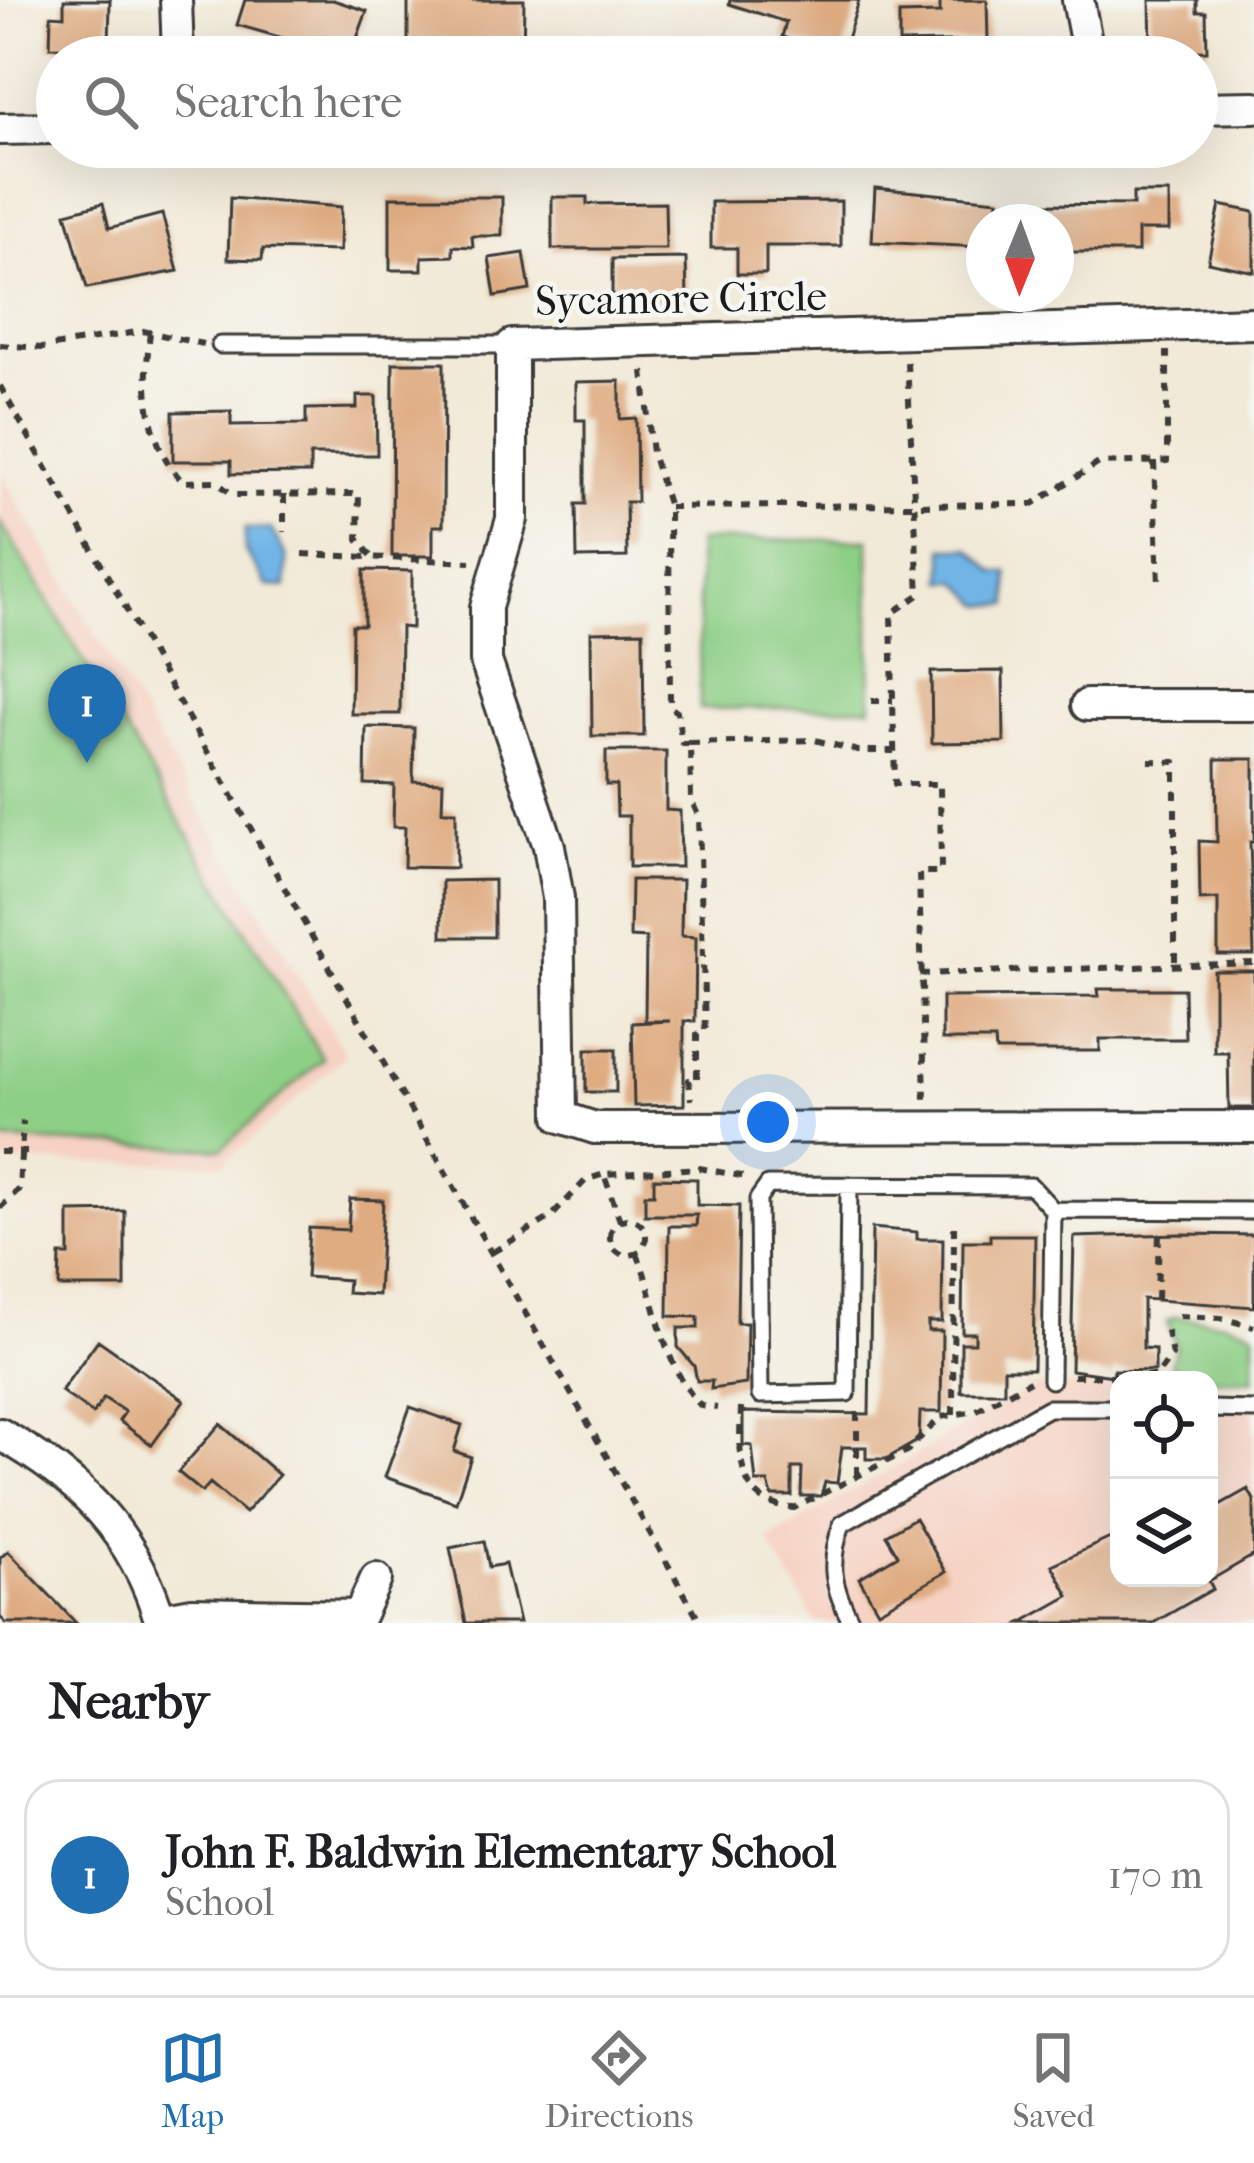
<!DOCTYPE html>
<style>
body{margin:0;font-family:"IM FELL French Canon",serif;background:#f6f6f6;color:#202124}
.controls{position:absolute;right:36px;bottom:36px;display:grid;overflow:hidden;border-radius:24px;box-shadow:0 12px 48px #0002}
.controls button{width:108px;height:108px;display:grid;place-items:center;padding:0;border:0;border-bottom:3px solid #e0e0e0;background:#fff;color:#202124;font:60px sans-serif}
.compass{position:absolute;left:966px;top:204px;width:108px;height:108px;border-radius:50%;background:#fff;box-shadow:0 12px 48px #0002;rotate:181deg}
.you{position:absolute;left:768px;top:1122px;width:42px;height:42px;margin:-30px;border:9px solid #fff;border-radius:50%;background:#1a73e8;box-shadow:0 0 0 18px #1a73e833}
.badge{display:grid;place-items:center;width:78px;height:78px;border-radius:50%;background:#1f6fb2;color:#fff;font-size:39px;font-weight:700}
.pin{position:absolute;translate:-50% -99px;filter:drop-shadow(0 3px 6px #0008)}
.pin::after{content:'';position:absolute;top:63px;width:42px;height:36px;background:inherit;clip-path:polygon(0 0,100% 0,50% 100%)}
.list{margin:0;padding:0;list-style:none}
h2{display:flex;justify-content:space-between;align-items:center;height:156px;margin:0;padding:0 48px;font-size:51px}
h2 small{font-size:39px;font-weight:400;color:#757577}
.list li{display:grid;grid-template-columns:78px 1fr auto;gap:36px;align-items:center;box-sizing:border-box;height:192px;margin:0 24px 24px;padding:0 24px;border:3px solid #e0e0e0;border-radius:36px}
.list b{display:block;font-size:45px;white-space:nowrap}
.list p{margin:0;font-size:39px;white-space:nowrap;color:#757577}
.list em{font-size:39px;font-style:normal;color:#757577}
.icon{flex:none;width:66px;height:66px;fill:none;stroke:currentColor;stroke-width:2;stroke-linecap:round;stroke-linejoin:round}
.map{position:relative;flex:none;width:1254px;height:1623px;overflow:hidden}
.search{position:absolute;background:#fff;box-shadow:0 12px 48px #0002;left:36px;right:36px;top:36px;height:132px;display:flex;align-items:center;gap:30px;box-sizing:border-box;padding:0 42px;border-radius:66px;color:#757577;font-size:45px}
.sheet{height:372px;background:#fff}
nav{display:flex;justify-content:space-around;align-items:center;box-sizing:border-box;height:168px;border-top:3px solid #e0e0e0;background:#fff;font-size:33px;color:#757577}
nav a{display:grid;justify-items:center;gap:6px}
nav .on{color:#1f6fb2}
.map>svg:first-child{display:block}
.built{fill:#f6d2c3}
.green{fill:#8ecf86;stroke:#557651;stroke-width:3}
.water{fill:#71b5e7;stroke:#466882;stroke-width:3}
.building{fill:#dfac82}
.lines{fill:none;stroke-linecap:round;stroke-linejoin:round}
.service-casing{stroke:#3c3b38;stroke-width:21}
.minor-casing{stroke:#3c3b38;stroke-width:36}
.path{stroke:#3c3b38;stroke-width:6;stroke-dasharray:9 9;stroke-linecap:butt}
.service{stroke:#fff;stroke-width:15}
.minor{stroke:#fff;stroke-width:30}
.labels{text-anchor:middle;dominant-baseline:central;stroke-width:9;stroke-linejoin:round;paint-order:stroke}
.street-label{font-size:42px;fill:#1c1c1c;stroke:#f6f6f2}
</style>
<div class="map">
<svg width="1254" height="1623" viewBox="0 0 1254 1623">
<rect width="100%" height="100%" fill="#f6f6f2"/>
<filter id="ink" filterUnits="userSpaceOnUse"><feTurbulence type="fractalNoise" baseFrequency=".00833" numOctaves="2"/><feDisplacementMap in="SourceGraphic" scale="24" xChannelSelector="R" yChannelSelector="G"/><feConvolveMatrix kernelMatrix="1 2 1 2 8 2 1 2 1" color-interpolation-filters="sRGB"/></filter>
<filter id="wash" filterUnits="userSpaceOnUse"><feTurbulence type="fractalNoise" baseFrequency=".004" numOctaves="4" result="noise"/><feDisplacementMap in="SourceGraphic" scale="48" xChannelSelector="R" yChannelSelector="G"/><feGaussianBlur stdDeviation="2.7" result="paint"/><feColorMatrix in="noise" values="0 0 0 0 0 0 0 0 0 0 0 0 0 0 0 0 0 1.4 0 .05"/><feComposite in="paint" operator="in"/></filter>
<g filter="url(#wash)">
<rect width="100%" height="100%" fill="#f2ead8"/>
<path class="built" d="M0 472 346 1055 223 1164 0 1162Z
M1034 1386 1119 1388V1578H1209V1390L1254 1391V1623H816L768 1540Z"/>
<path class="green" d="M0 521 323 1059 221 1149 0 1140Z
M869 539 871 707 700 709 698 541Z
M1176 1317 1226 1322 1254 1331V1379H1203L1171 1366 1176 1346 1167 1321Z"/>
<path class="water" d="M245 529H271L287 557 286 587 267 586 245 551Z
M944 548H969L995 572H1008L1009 605H983L958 581H944Z"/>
<g id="blocks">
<path class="building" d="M64 0H110L109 48 50 47 51 15 64 16Z
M245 0H333L367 11 350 57 237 25Z
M408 0H524L523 57H490V47L408 46Z
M730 0H856L859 1 842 55 782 37 786 22 729 4Z
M940 0H987L988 41 899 43V14L940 13Z
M1150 0H1197V12H1206L1207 51 1151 52Z
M875 188 998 200 997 222H984V247L872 242Z
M1133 193H1169V230H1138V252H1056V222H1038L1037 204 1133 205Z
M390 197H502V236H472L473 247 453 246V256L422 257V270H390Z
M552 197H587V204L665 203 666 249H552Z
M230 198 341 207 340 251 263 249 262 260 228 259Z
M841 201V246H766V274H737V248H711V202Z
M103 203 109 228 162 214 178 271 87 288 66 213Z
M1220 205 1254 212V272L1208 262Z
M524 253 530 290 495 296 489 258Z
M686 258 687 299 612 300V259Z
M393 363H444L443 526H433V556H392Z
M620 381V419L636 418 637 502H626L627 557 577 558 576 504H585V420H576V382Z
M357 396H376L377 455H310V473L231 474V461H173V412L231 411V425L306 424V409L357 408Z
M364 570 412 571V628L401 627 400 714H351L352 625H364Z
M643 631 644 736H592L591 632Z
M1003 671 1004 742 932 743 931 672Z
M366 727 414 728 413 781 443 782 442 811H456V868L404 867 405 827H393L394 785 365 784Z
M606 751H666V810L680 811 681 867H629V816H617L616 785H606Z
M1216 759H1254V842H1250L1254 955H1218V899L1200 900 1199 841 1217 842Z
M494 880V937H442V881Z
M631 880H682L681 936 696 937 695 1021H684V1105L634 1106 632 1023 670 1021H645L646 938 630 937Z
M1214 971H1254V1108H1229L1228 1052H1214Z
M1098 989H1184L1185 1039H1100V1051H996L995 1040H942V997L1099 996Z
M586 1049H616V1092H586Z
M654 1178 697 1179V1205L739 1206 737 1323H747L746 1384 711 1389 712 1381H697L694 1366 678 1347V1328H698V1317L668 1316 669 1226H696L697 1215H645V1194H654Z
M350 1199 383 1200 378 1295 347 1293 348 1280 306 1277 309 1228 348 1230Z
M125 1211V1287H59L60 1255H69V1212Z
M872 1228 917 1232V1239H943L942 1322H928V1331H942L941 1412H920L919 1440 886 1459H866V1447H842L837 1483 825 1482 821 1496H801L802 1468H792V1496H772L768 1482H756L752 1446 743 1445V1412L869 1414Z
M1180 1234 1254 1235V1307L1143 1299V1348L1155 1349V1371L1114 1370 1113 1376 1071 1370 1074 1237Z
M990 1235H1035L1033 1369H1004V1392H961V1343H975V1333H962L963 1241H990Z
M98 1340 184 1400 152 1445 119 1421 125 1412 104 1398 93 1414 61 1391Z
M410 1407 462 1425 454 1451 471 1457 456 1502 385 1477Z
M220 1424 279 1475 245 1513 210 1483 202 1492 178 1472Z
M1248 1489 1254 1500V1555L1209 1581 1213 1589 1153 1623H1021L1069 1596 1052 1565 1119 1534V1578H1209V1511Z
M915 1518 946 1572 878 1611 859 1578 898 1555 886 1535Z
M484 1541 489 1567 505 1564 519 1623H466L450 1548Z
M8 1551 76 1623H6L0 1617V1558Z"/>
</g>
</g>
<g filter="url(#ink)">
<use href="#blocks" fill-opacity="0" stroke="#3c3b38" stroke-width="3"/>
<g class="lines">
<g class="service-casing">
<path id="service" d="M220 345H512
M849 1185 847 1393 760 1395 758 1199 768 1185 1031 1186 1053 1210 1254 1211
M1051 1380 1053 1210
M1209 1409 1254 1410
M852 1623C832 1587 828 1563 842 1524L1048 1408H1119"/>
</g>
<g class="minor-casing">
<path id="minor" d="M176 0 178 57
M1078 0 1089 57
M1197 108 1254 107
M0 129 57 128
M1254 323 512 345V519L486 607V661L549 846 558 898 561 1117 595 1128 1254 1127
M1087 705H1254
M0 1434C79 1478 135 1533 161 1623
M160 1619 192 1613 359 1616 376 1579"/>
</g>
<path class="path" d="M150 333C143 385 145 442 183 482L215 481 233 495 359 494 358 540 376 561
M0 345 42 348 143 331 203 344
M907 362 919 595 891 614 895 784H940L941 872H919L925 1100
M643 371 652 453 669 507 670 707 677 712 682 743H690L691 800 699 817 705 1031 697 1035V1080H689L691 1100
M0 386 701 1623
M1154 462 1159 584
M284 495V532
M669 507 1033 504 1099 463 1167 461V351
M303 554 471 562
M871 701H893
M690 743 815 740 858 751H894
M1149 761 1175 762V969
M920 974 1254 963
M0 1152H29
M0 1208 19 1189 23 1121
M610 1237a18 18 0 1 1 36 0a18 18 0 1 1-36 0Z
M620 1221 604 1174 699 1168 746 1177
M493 1252 551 1217 586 1180 604 1174
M637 1253C658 1305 661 1363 701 1406L717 1408
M1157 1299 1159 1233
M1179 1316 1221 1318 1254 1327
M1073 1376H1157L1172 1355 1165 1322
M741 1408C739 1454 735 1505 794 1508L907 1451 941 1417 975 1411 1030 1381
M857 1412V1477
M953 1415 954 1227"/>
<use href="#service" class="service"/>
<use href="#minor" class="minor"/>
</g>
</g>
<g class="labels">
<g class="street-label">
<text transform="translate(681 299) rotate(-1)">Sycamore Circle</text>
</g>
</g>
</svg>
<div class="controls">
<button><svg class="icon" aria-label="locate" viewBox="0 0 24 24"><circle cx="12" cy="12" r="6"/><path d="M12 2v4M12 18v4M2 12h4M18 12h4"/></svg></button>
<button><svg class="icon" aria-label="layers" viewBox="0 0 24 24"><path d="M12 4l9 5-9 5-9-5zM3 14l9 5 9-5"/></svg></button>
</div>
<svg class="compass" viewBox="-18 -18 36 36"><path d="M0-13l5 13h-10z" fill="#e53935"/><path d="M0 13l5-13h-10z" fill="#757577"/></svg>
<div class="you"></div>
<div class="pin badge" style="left:87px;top:763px">1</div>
<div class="search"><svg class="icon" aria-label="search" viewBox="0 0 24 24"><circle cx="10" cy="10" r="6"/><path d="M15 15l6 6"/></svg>Search here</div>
</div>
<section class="sheet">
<h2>Nearby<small></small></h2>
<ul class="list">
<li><span class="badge">1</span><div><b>John F. Baldwin Elementary School</b><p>School</p></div><em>170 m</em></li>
</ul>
</section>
<nav>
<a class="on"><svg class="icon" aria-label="map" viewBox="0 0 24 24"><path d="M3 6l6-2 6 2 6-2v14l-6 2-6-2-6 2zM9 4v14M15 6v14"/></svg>Map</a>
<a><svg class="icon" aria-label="directions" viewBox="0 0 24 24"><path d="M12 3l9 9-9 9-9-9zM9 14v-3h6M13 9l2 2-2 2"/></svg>Directions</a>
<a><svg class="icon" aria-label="saved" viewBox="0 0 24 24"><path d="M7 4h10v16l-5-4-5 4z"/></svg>Saved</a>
</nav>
